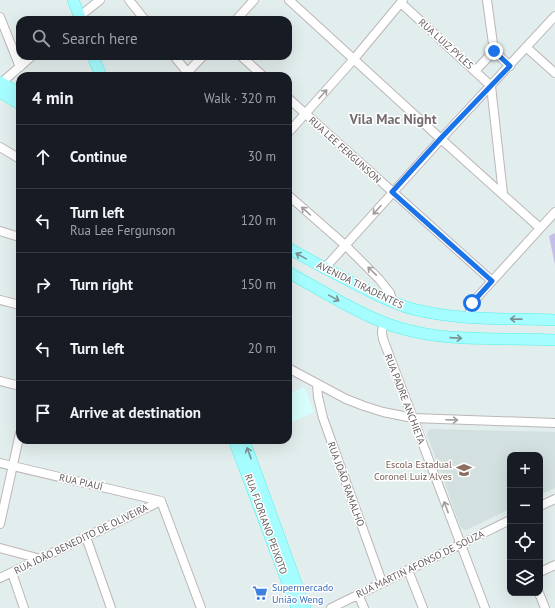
<!DOCTYPE html>
<meta charset="utf-8">
<style>
body{margin:0;font-family:"PT Sans",sans-serif;background:#242831;color:#f1f3f6}
.controls{position:absolute;right:12px;bottom:12px;display:grid;overflow:hidden;border-radius:8px;box-shadow:0 4px 16px #0002}
.controls button{width:36px;height:36px;display:grid;place-items:center;padding:0;border:0;border-bottom:1px solid #363941;background:#171b24;color:#f1f3f6;font:20px sans-serif}
.stop{position:absolute;width:12px;height:12px;margin:-9px;border:3px solid #1a73e8;border-radius:50%;background:#fff}
.stop.end{background:#1a73e8;border-color:#fff;box-shadow:0 1px 4px #0008}
.list{margin:0;padding:0;list-style:none}
h2{display:flex;justify-content:space-between;align-items:center;height:52px;margin:0;padding:0 16px;font-size:17px}
h2 small{font-size:13px;font-weight:400;color:#9ea1a6}
.list li{display:grid;grid-template-columns:26px 1fr auto;gap:12px;align-items:center;box-sizing:border-box;height:64px;padding:0 16px;border-top:1px solid #363941}
.list b{display:block;font-size:15px;white-space:nowrap}
.list p{margin:0;font-size:13px;white-space:nowrap;color:#9ea1a6}
.list em{font-size:13px;font-style:normal;color:#9ea1a6}
.icon{flex:none;width:22px;height:22px;fill:none;stroke:currentColor;stroke-width:2;stroke-linecap:round;stroke-linejoin:round}
.map{position:relative;flex:none;width:555px;height:608px;overflow:hidden}
.search{position:absolute;background:#171b24;box-shadow:0 4px 16px #0002;left:16px;top:16px;width:276px;height:44px;display:flex;align-items:center;gap:10px;box-sizing:border-box;padding:0 14px;border-radius:12px;color:#9ea1a6;font-size:15px}
.panel{position:absolute;background:#171b24;box-shadow:0 4px 16px #0002;left:16px;top:72px;width:276px;height:372px;border-radius:12px}
.map>svg:first-child{display:block}
.commercial{fill:#d7fefc}
.education{fill:#d3e0e0}
.green{fill:#c6bee6}
.lines{fill:none;stroke-linecap:round;stroke-linejoin:round}
.minor-casing{stroke:#bdb5b7;stroke-width:10}
.major-casing{stroke:#56f2e4;stroke-width:12}
.minor{stroke:#fff;stroke-width:8}
.major{stroke:#a6fdff;stroke-width:11}
.oneway{stroke:#a19d9e}
.oneway2{stroke:#7a9496}
.route{stroke:#1a73e8;stroke-width:5}
.labels{text-anchor:middle;dominant-baseline:central;stroke-width:3;stroke-linejoin:round;paint-order:stroke}
.street-label{font-size:10px;fill:#635b5d;stroke:#fff}
.education-label{font-size:10px;fill:#785e54;stroke:#fff;text-anchor:end}
.shop-label{font-size:10px;fill:#366cbe;stroke:#fff;text-anchor:start}
.district-label{font-size:14px;font-weight:bold;fill:#756c6f;stroke:#fff}
</style>
<div class="map">
<svg width="555" height="608" viewBox="0 0 555 608">
<rect width="100%" height="100%" fill="#e2eeed"/>
<path class="commercial" d="M304 387 314 412 288 424V394Z"/>
<path class="education" d="M430 429 555 432V488L540 495V455H510V509L466 530 463 529 460 526 427 434 428 431Z"/>
<path class="green" d="M555 233V265L549 236Z"/>
<g class="lines">
<g class="minor-casing">
<path id="minor" d="M129 0 145 20
M289 0 441 139 540 228
M487 0 494 51 510 66
M401 3 491 86 503 194
M0 17 20 67
M76 19 100 0
M236 20 254 0
M526 47 555 73
M174 56 187 72
M241 56 263 76
M475 71 494 51
M184 76 203 56
M0 84 32 56
M288 98 492 281
M288 133 354 59 403 0
M0 147 20 159
M288 195 345 245 379 279 390 293 393 302
M0 231 16 236
M324 269 441 139 555 16
M0 300 20 305
M469 317 472 303 555 212
M383 323 382 333 383 339 485 608
M288 368 346 399 364 406 383 412 413 418 555 423
M0 381 20 386
M317 384 318 397 323 418 382 582
M0 463 161 501
M161 501 201 608
M540 506 555 499
M0 524 20 433
M86 537 111 608
M0 548 41 559
M408 570 423 608
M540 572 555 565
M12 573 24 608
M0 578 161 501
M539 593 545 608
M358 594 364 608
M331 608 510 520"/>
</g>
<g class="major-casing">
<path id="major" d="M73 0 81 20
M93 56 101 76
M0 82 20 94
M0 92 20 104
M288 248C313 262 338 275 363 288 379 296 396 305 413 309 459 321 508 318 555 320
M288 272C306 282 323 292 341 302 360 312 379 322 400 328 450 343 503 337 555 340
M234 440 297 608
M244 440 305 608"/>
</g>
<use href="#minor" class="minor"/>
<use href="#major" class="major"/>
</g>
<defs><path id="oneway-shaft" d="M-6 0H5M1.5-3L5.5 0L1.5 3" fill="none" stroke-width="1.6" stroke-linecap="round" stroke-linejoin="round"/></defs>
<g class="oneway">
<use href="#oneway-shaft" transform="translate(323 94) rotate(-48)"/>
<use href="#oneway-shaft" transform="translate(377 210) rotate(132)"/>
<use href="#oneway-shaft" transform="translate(306 211) rotate(-138)"/>
<use href="#oneway-shaft" transform="translate(372 271) rotate(-136)"/>
<use href="#oneway-shaft" transform="translate(452 420) rotate(2)"/>
<use href="#oneway-shaft" transform="translate(446 507) rotate(-111)"/>
</g>
<g class="oneway2">
<use href="#oneway-shaft" transform="translate(301 256) rotate(-151)"/>
<use href="#oneway-shaft" transform="translate(334 298) rotate(29)"/>
<use href="#oneway-shaft" transform="translate(516 319) rotate(-179)"/>
<use href="#oneway-shaft" transform="translate(456 338) rotate(4)"/>
<use href="#oneway-shaft" transform="translate(249 453) rotate(-110)"/>
</g>
<g class="lines">
<path class="route" d="M472 303 492 281 392 192 441 138 510 66 494 51"/>
</g>
<defs>
<g id="school-bare" transform="scale(1.2)"><path d="M0-5L7-2L0 1L-7-2ZM-4 1L0 2.5L4 1V4Q0 6-4 4Z" fill="#8d6e63" stroke="#fff" stroke-width="2.5" paint-order="stroke"/></g>
<g id="supermarket-bare" transform="scale(1.2)"><path d="M-6-5.5h2.5l.6 2H6L4.5 2H-2.5L-4.4-4H-6ZM-1.5 3.2a1.3 1.3 0 1 0 .1 0ZM3 3.2a1.3 1.3 0 1 0 .1 0Z" fill="#3f7fe0" stroke="#fff" stroke-width="2.5" paint-order="stroke"/></g>
</defs>
<g fill-rule="evenodd">
<use href="#school-bare" x="464" y="470"/>
<use href="#supermarket-bare" x="260" y="593"/>
</g>
<g class="labels">
<g class="street-label">
<text transform="translate(446 44) rotate(42)">RUA LUIZ PYLES</text>
<text transform="translate(345 150) rotate(42)">RUA LEE FERGUNSON</text>
<text transform="translate(360 285) rotate(26)">AVENIDA TIRADENTES</text>
<text transform="translate(405 399) rotate(69)">RUA PADRE ANCHIETA</text>
<text transform="translate(81 482) rotate(13)">RUA PIAUÍ</text>
<text transform="translate(346 484) rotate(70)">RUA JOÃO RAMALHO</text>
<text transform="translate(266 524) rotate(70)">RUA FLORIANO PEIXOTO</text>
<text transform="translate(81 539) rotate(-26)">RUA JOÃO BENEDITO DE OLIVEIRA</text>
<text transform="translate(420 564) rotate(-26)">RUA MARTIN AFONSO DE SOUZA</text>
</g>
<g class="education-label">
<text x="452" y="464">Escola Estadual<tspan x="452" dy="12">Coronel Luiz Alves</tspan></text>
</g>
<g class="shop-label">
<text x="272" y="587">Supermercado<tspan x="272" dy="12">União Weng</tspan></text>
</g>
<g class="district-label">
<text x="393" y="119">Vila Mac Night</text>
</g>
</g>
</svg>
<div class="controls">
<button>+</button>
<button>−</button>
<button><svg class="icon" aria-label="locate" viewBox="0 0 24 24"><circle cx="12" cy="12" r="6"/><path d="M12 2v4M12 18v4M2 12h4M18 12h4"/></svg></button>
<button><svg class="icon" aria-label="layers" viewBox="0 0 24 24"><path d="M12 4l9 5-9 5-9-5zM3 14l9 5 9-5"/></svg></button>
</div>
<div class="stop" style="left:472px;top:303px"></div>
<div class="stop end" style="left:494px;top:51px"></div>
<div class="search"><svg class="icon" aria-label="search" viewBox="0 0 24 24"><circle cx="10" cy="10" r="6"/><path d="M15 15l6 6"/></svg>Search here</div>
<section class="panel">
<h2>4 min<small>Walk · 320 m</small></h2>
<ul class="list">
<li><svg class="icon" aria-label="ahead" viewBox="0 0 24 24"><path d="M12 20V5M6 11l6-6 6 6"/></svg><div><b>Continue</b></div><em>30 m</em></li>
<li><svg class="icon" aria-label="left" viewBox="0 0 24 24"><path d="M17 20v-9H6M10 6l-5 5 5 5"/></svg><div><b>Turn left</b><p>Rua Lee Fergunson</p></div><em>120 m</em></li>
<li><svg class="icon" aria-label="right" viewBox="0 0 24 24"><path d="M7 20v-9h11M14 6l5 5-5 5"/></svg><div><b>Turn right</b></div><em>150 m</em></li>
<li><svg class="icon" aria-label="left" viewBox="0 0 24 24"><path d="M17 20v-9H6M10 6l-5 5 5 5"/></svg><div><b>Turn left</b></div><em>20 m</em></li>
<li><svg class="icon" aria-label="arrive" viewBox="0 0 24 24"><path d="M6 21V4h12l-3 4 3 4H6"/></svg><div><b>Arrive at destination</b></div></li>
</ul>
</section>
</div>
